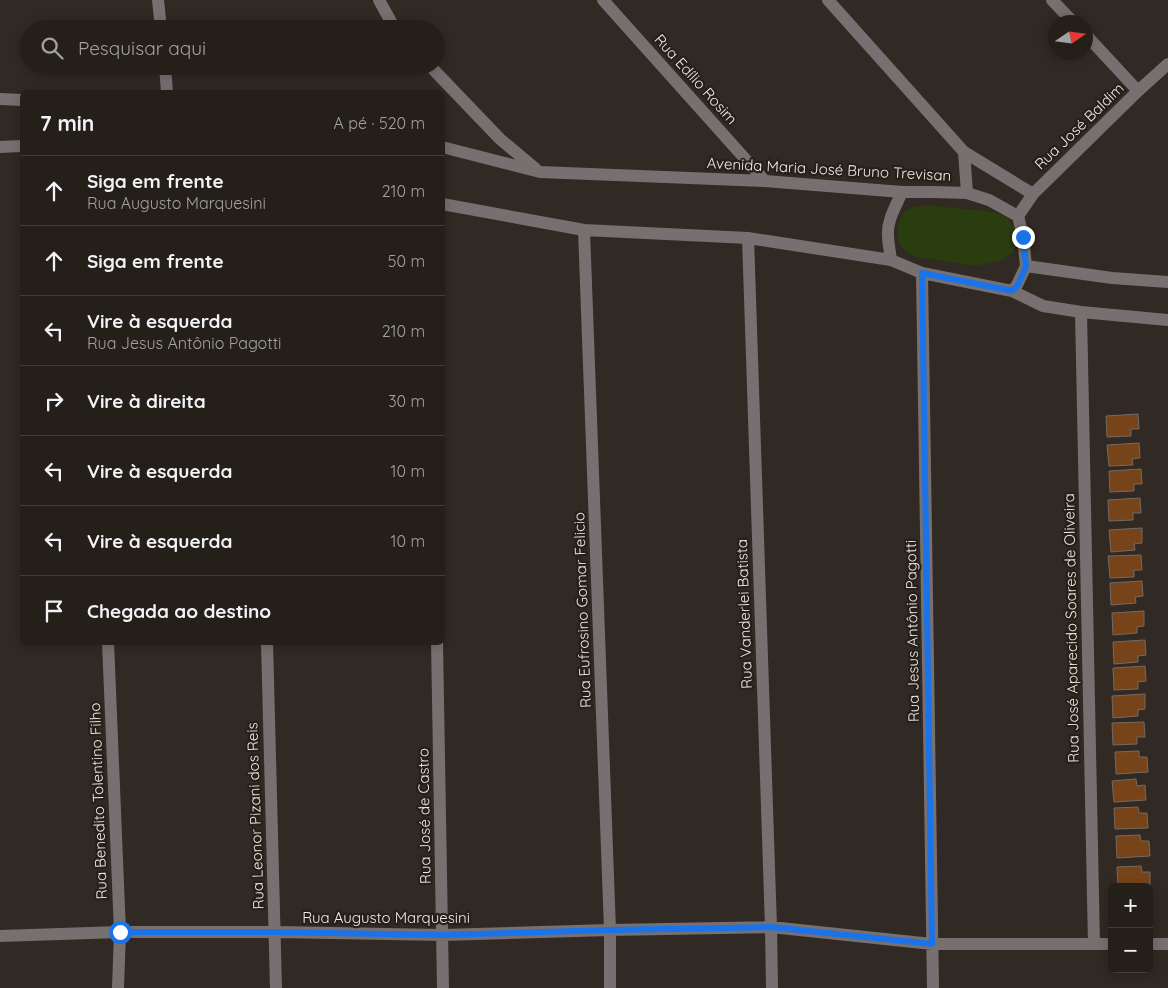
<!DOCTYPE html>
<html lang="pt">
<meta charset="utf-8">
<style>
body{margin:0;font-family:Quicksand,sans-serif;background:#2d2723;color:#f1f3f6}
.controls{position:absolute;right:15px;bottom:15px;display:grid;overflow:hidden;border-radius:8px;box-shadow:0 2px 12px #0003}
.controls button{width:45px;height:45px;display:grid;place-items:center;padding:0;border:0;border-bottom:1px solid #423d39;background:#251f1a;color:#f1f3f6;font:25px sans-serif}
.compass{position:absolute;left:1048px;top:15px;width:45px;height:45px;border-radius:50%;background:#251f1a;box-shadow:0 2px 12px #0003;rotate:77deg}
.stop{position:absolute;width:15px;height:15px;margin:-11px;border:4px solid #1a73e8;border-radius:50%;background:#fff}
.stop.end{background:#1a73e8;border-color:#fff;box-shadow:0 1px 5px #0008}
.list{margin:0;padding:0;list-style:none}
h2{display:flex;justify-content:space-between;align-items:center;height:65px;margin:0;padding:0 20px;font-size:21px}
h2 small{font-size:16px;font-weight:400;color:#a3a2a2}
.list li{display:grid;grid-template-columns:32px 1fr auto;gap:15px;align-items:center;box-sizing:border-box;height:70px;padding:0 20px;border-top:1px solid #423d39}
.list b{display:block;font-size:19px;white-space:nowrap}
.list p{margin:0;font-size:16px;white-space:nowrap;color:#a3a2a2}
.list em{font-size:16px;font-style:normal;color:#a3a2a2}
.icon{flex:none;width:28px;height:28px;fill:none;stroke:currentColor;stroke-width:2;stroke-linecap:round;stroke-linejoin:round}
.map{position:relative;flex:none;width:1168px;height:988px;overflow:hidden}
.search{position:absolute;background:#251f1a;box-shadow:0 2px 12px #0003;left:20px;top:20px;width:425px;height:55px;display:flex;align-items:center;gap:12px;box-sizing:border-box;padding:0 18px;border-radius:28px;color:#a3a2a2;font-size:19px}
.panel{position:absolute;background:#251f1a;box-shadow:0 2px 12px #0003;left:20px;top:90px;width:425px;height:555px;border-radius:8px}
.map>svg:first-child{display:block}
.green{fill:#2a3d0e}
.building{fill:#77441a;stroke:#746a63}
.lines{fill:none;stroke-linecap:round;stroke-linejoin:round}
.minor{stroke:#767071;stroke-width:12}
.route{stroke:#1a73e8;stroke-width:6}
.labels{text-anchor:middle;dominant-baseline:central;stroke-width:4.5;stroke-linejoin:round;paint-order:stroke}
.street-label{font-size:15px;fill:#f0eae6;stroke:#271f1a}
</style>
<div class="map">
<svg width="1168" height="988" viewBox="0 0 1168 988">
<rect width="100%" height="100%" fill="#312923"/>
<path class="green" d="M926 205 995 212 1008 218 1015 229 1017 241 1013 252 1003 260 975 266 917 257 908 253 901 247 898 237V224L904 212 914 207Z"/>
<path class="building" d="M1138 414 1139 429H1131V436L1107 437 1106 416Z
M1139 443 1140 458 1132 459 1133 465 1109 466 1107 445Z
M1141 469 1142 484H1134V491L1110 492 1109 471Z
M1140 498 1141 513H1133V520L1109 521 1108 500Z
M1142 528V543L1134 544 1135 550 1111 552 1109 530Z
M1141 555 1142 570H1134V577L1110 578 1108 556Z
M1142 581 1143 596 1135 597 1136 603 1111 605 1110 583Z
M1144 611V626L1137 627V633L1113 635 1112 613Z
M1145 640 1146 655 1138 656V662L1114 664 1113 642Z
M1145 666 1146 681 1138 682V689L1114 690 1113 668Z
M1145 694V709L1138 710V716L1113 718 1112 696Z
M1144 722 1145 737H1137V744L1113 745 1112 723Z
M1139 751V757H1147L1148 772 1116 774 1115 752Z
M1136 779 1137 786 1145 785 1146 800 1114 802 1112 781Z
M1138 807 1139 813H1147L1148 828 1115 829 1114 808Z
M1140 835 1141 841H1149L1150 856 1117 858 1116 836Z
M1141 866 1142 872H1150V887H1118L1117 867Z"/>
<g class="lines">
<path class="minor" d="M158 0 161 29
M379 0 395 29
M603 0 765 181
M828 0 964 152 1033 194
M1052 0 1073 22
M1086 35 1138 91
M165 66 167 92
M430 66 500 139 536 169
M0 99 22 100
M0 147 22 146
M442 147 540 172 765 181 902 192H933L967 193 989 200 1018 216 1023 237 1026 266 1112 278 1168 282
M964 152 967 193
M442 204 584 230 748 238 891 260 922 273 1012 291 1043 306 1081 312 1168 320
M1018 216 1033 194 1138 91 1168 64
M584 230 610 930V988
M748 238 771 927 772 988
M891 260C890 251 888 243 888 235 887 220 896 206 902 192
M922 273 933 988
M1012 291 1017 285 1026 266
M1081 312 1094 944
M108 642 120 932 118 988
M267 642 276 988
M437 642 443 988
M0 936 120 932H275L443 935 610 930 771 927 932 944H1112
M1149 944H1168"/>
</g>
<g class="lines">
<path class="route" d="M120 932H275L443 935 610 930 771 927 932 944 922 273 1012 291 1018 285 1026 266 1023 237"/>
</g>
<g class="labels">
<g class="street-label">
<text transform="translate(696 79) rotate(48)">Rua Edílio Rosim</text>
<text transform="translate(1079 126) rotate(-44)">Rua José Baldim</text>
<text transform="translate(829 169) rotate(3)">Avenida Maria José Bruno Trevisan</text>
<text transform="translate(582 610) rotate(-92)">Rua Eufrosino Gomar Felicio</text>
<text transform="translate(744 614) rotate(-92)">Rua Vanderlei Batista</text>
<text transform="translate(1071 628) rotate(-91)">Rua José Aparecido Soares de Oliveira</text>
<text transform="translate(912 631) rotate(-91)">Rua Jesus Antônio Pagotti</text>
<text transform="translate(98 801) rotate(-92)">Rua Benedito Tolentino Filho</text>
<text transform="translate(255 816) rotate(-92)">Rua Leonor Pizani dos Reis</text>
<text transform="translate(424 816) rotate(-91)">Rua José de Castro</text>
<text x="386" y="917">Rua Augusto Marquesini</text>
</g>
</g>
</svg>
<div class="controls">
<button>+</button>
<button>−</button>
</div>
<svg class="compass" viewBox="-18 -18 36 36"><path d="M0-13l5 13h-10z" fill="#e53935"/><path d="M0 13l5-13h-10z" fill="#a3a2a2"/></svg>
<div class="stop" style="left:120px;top:932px"></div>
<div class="stop end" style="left:1023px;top:237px"></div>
<div class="search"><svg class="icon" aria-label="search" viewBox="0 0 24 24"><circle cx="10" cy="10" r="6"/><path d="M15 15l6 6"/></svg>Pesquisar aqui</div>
<section class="panel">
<h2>7 min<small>A pé · 520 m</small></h2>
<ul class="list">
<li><svg class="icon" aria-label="ahead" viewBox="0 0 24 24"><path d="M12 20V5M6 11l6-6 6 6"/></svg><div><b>Siga em frente</b><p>Rua Augusto Marquesini</p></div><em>210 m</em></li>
<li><svg class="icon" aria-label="ahead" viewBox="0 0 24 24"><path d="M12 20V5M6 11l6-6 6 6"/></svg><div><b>Siga em frente</b></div><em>50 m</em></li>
<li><svg class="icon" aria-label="left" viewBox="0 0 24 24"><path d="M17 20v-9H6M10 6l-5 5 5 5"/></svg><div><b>Vire à esquerda</b><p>Rua Jesus Antônio Pagotti</p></div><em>210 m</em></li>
<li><svg class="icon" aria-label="right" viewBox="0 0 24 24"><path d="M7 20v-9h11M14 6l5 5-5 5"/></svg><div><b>Vire à direita</b></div><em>30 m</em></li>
<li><svg class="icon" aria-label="left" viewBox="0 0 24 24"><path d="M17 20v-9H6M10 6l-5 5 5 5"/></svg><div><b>Vire à esquerda</b></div><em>10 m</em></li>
<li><svg class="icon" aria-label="left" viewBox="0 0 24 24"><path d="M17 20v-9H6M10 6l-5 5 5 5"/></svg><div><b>Vire à esquerda</b></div><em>10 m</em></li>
<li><svg class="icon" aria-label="arrive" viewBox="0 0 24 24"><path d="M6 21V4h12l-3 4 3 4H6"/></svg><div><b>Chegada ao destino</b></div></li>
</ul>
</section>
</div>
